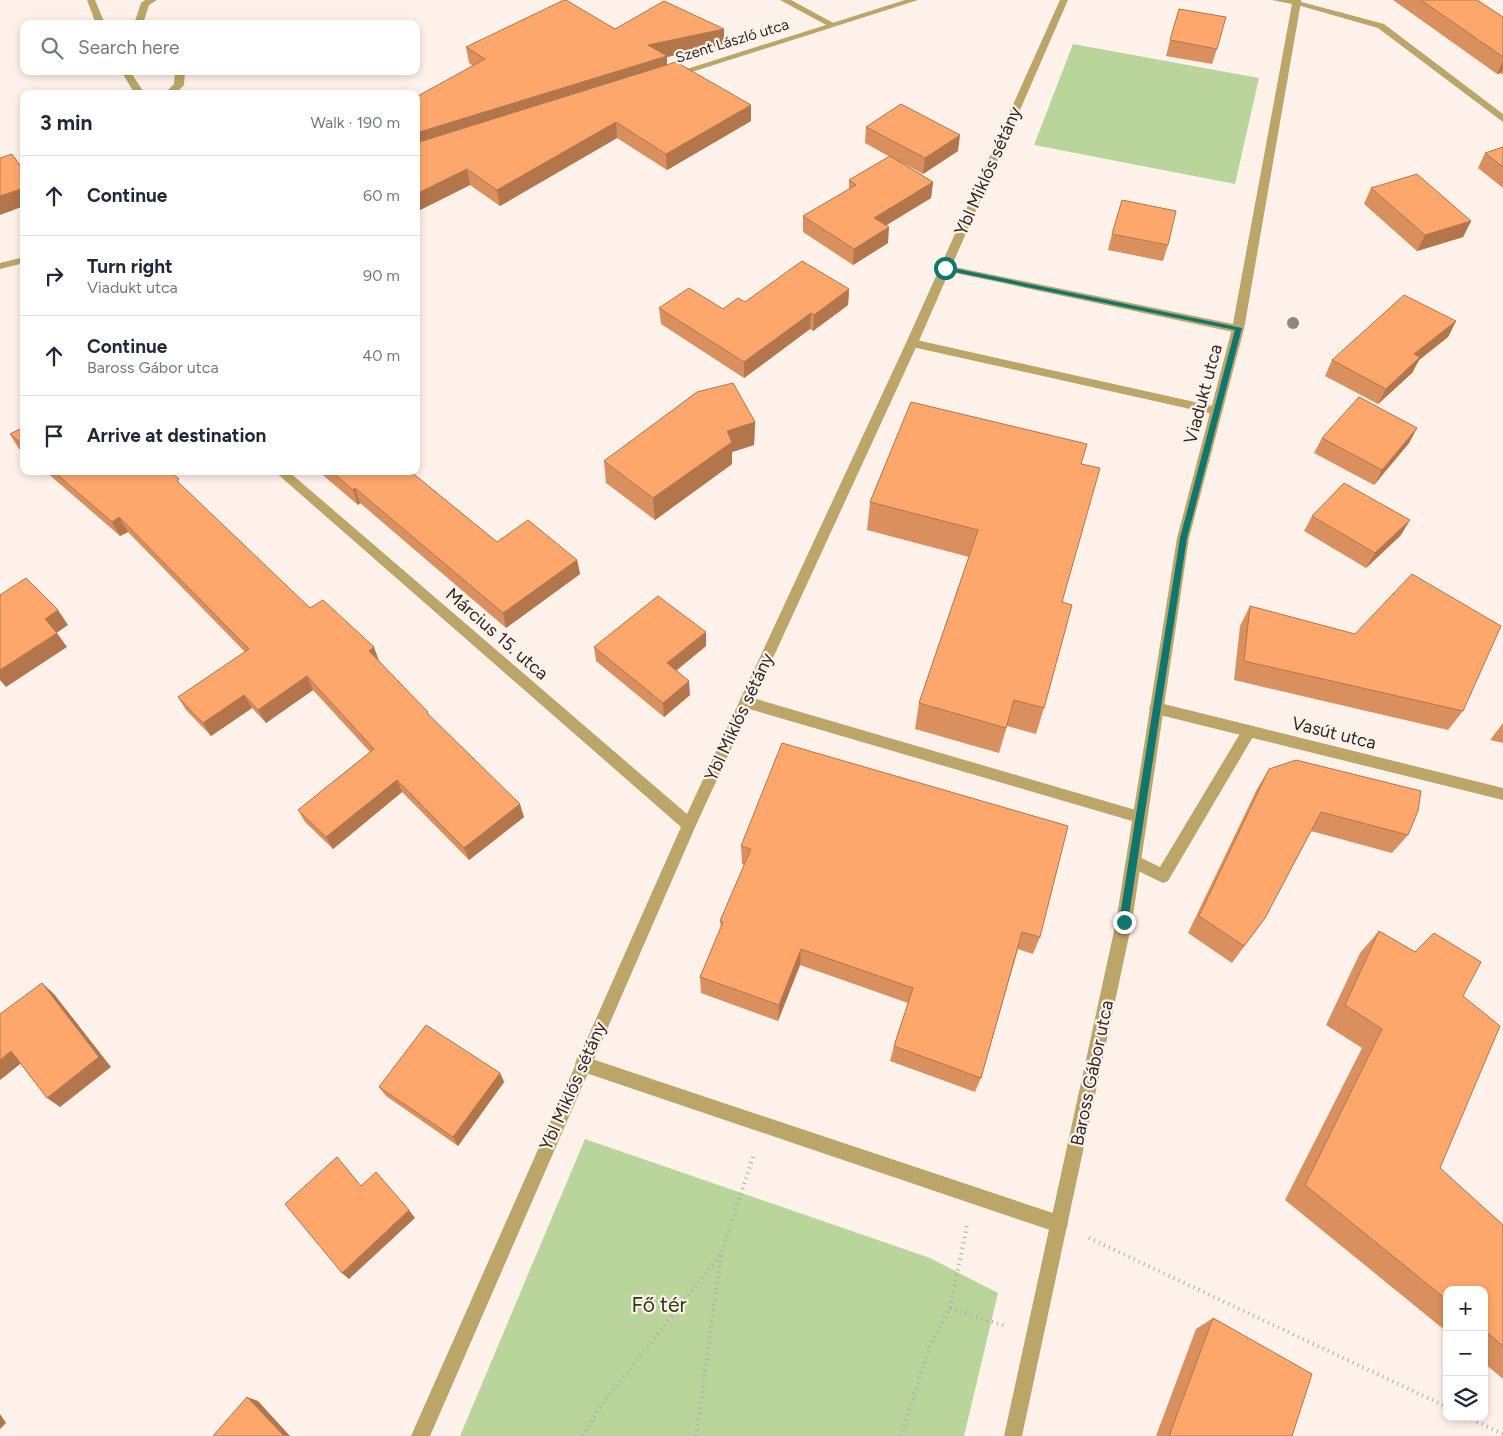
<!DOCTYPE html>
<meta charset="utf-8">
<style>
body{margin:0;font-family:Figtree,sans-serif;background:#f2f2f3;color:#1f2937}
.controls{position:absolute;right:15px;bottom:15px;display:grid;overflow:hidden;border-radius:10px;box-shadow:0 2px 8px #0003}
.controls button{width:45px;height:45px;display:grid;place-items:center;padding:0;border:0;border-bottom:1px solid #e0e1e3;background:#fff;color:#1f2937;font:25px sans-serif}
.stop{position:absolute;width:15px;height:15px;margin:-11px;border:4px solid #0f766e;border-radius:50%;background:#fff}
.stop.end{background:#0f766e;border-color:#fff;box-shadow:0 1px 5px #0008}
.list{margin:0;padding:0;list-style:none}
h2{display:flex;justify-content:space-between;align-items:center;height:65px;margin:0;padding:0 20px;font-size:21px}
h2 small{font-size:16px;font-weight:400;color:#747a83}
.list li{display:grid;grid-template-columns:32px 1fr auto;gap:15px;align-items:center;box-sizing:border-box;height:80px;padding:0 20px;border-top:1px solid #e0e1e3}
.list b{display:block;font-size:19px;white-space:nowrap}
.list p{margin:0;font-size:16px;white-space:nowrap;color:#747a83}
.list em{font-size:16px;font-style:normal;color:#747a83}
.icon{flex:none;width:28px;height:28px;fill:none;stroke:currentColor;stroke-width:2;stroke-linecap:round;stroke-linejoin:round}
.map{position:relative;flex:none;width:1503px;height:1436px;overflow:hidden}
.search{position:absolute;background:#fff;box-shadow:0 2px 8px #0003;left:20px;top:20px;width:400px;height:55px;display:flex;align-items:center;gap:12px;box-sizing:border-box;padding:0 18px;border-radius:10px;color:#747a83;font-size:19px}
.panel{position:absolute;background:#fff;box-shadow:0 2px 8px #0003;left:20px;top:90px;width:400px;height:385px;border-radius:10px}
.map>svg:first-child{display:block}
.green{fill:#bad59c}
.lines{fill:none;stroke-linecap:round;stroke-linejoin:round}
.path{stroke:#b3aaa3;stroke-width:4;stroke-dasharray:1 4.5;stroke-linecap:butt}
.service{fill:#bca568;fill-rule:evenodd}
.minor{fill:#bca568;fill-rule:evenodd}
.tertiary{fill:#bca568;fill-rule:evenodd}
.tree{fill:#8a8d75}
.wall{fill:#da905e}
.shaded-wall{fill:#b2754c}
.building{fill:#fea76d;stroke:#b2754c}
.route{fill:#0f766e}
.labels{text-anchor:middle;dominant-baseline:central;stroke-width:4.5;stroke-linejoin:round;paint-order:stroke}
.far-street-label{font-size:15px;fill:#2f2926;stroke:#fef2ea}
.street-label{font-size:18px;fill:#2f2926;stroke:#fef2ea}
.near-park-label{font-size:21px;fill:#2b3b15;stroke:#fef2ea}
</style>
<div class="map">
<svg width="1503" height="1436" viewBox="0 0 1503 1436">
<rect width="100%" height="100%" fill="#fef2ea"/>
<path class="green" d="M1073 44 1259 78 1235 184 1034 145Z
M585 1139 930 1258 998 1293 964 1436H460Z"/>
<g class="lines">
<path class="path" d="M1089 1238 1447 1407
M950 1308 1005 1326
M1467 1417 1503 1434
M583 1436 599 1408 721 1254 754 1154
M696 1436 721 1255
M901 1436 930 1346 950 1308 967 1225"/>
<path class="service" d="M945 265 1238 325 1244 329 1238 333 941 270V266Z
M912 339 1217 407 1223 411 1217 415 908 346V340Z
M746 696 1139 811 1144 813 1146 817 1144 821 1139 823 746 708 741 706 739 702 741 698Z
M1249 725 1254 727 1256 731 1254 735 1168 881 1163 883 1128 866 1126 861 1128 856 1133 854 1160 867 1244 727Z
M583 1056 1059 1215 1065 1218 1068 1224 1065 1230 1059 1233 583 1072 577 1070 575 1064 577 1058Z"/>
<path class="minor" d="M87 0H95L105 24H96Z
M145 0H157L149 5 143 24H134L141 3Z
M780 0H791L837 25 830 27Z
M1060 0H1068L918 343 696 825 430 1436H411L681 827 274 471H288L687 814 906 343Z
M1294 0 1384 24 1503 114V122L1378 28 1294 4Z
M121 71H130L145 94H135Z
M175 71H185L184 85 175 94H164L174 84Z
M1156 702 1503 788V800L1156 714 1151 712 1149 708 1151 704Z"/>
<path class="tertiary" d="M905 0H918L676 77 668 75Z
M1272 0H1301V2L1244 329 1189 538 1132 922 1022 1436H1004L1116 922 1177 538 1232 329 1292 4Z
M24 257V263L0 269V263Z"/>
</g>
<circle class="tree" cx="1293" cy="323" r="6"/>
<path class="wall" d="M1393 0H1477L1503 17V75L1501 73 1497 74Z
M615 29 724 44 667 57V65L751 121 667 170 617 138 500 206 470 185 416 212 473 66 469 63 466 47Z
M1170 40 1217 49 1212 64 1166 56Z
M866 127 958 151 923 174 899 161 933 182 931 198 886 225 888 243 853 265 803 232V216L849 189V180L890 157 865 143Z
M1503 147V188L1478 168 1485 153Z
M1371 188 1471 221 1463 237 1417 251 1364 204Z
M1112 234 1168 245 1163 261 1108 250Z
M849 289 848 305 813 331 810 329 744 378 661 324 659 308 723 309 745 302Z
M1456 321 1448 337 1419 360 1412 373 1378 404 1325 376 1332 360Z
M755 422 754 445 732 452V464L655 520 606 483 604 461Z
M24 427V453L19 449 10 434Z
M1417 428 1409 443 1374 485 1314 453 1322 438Z
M1081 464 1062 602 1044 708 1036 734 1007 726 999 753 915 729 919 703 969 557 867 530 870 502Z
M45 471H170L182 486 310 608 379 661 524 817 469 860 402 792 333 849 305 822 298 810 370 752 313 690 266 723 252 708 211 736 186 710 178 697 245 652 128 532 120 536Z
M318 471H410L497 542 577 560 580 574 506 628 360 503 358 505Z
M1312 516 1401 535 1366 568 1304 531Z
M1250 606 1463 711 1448 730 1234 680 1240 626Z
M706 646 676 671 690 695 664 717 596 661 594 647Z
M1503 723V743L1490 740Z
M1269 769 1408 835 1392 853 1311 831 1265 918 1232 963 1188 933 1257 789Z
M741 846 1040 937 1033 954 1018 949 981 1078 975 1092 890 1061 894 1046 908 1003 800 965 778 1021 701 993 700 977 721 928 720 921 744 865 742 864Z
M1379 931 1415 952 1434 933 1463 996 1440 1168 1503 1225V1379L1484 1363V1290H1447V1332L1285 1200 1362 1048 1326 1025 1360 953Z
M500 1073 504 1082 458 1146 386 1096 379 1087Z
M1213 1318 1292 1436H1156L1196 1329Z"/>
<path class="shaded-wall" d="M724 29V44L667 57V72L416 150V133L648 45Z
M1503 61V68L1501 73 1497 74Z
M751 105V121L667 170 666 154Z
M616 122 617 138 500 206 497 190Z
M960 135 958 151 923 174 925 158Z
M467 169 470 185 416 212V194Z
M933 182 931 198 872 234 874 218Z
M24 188V206L0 215V196Z
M1471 221 1463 237 1417 251 1425 235Z
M889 227 888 243 853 265 854 249Z
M849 289 848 305 813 331 814 315Z
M811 313 810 329 744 378V362Z
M1456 321 1448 337 1419 360 1412 373 1378 404 1386 389 1414 354Z
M755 422 754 445 732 452V464L655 520 653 498 727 431Z
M1417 428 1409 443 1374 485 1382 470Z
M355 488 360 503 358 505 353 490Z
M119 517 128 532 120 536 112 522Z
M1410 520 1401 535 1366 568 1375 553Z
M577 560 580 574 506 628 503 613Z
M58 610 68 625 55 634 45 619Z
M706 632V646L668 677 667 663Z
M57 633 67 647 6 687 0 680V670Z
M374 647 379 661 369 651Z
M307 676 313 690 266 723 258 710Z
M689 681 690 695 664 717 663 703Z
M244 695 252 708 211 736 203 723Z
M397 780 402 792 333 849 326 837Z
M520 804 524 817 469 860 464 848Z
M801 949 800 965 778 1021 779 1005Z
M42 983 54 994 111 1067 60 1107 47 1098Z
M11 1051 24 1061 0 1080V1060Z
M500 1073 504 1082 458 1146 453 1137Z
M409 1210 415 1218 349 1279 342 1273Z
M247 1397 258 1401 290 1436H284Z
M0 1414 6 1423 0 1429Z"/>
<path class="building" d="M564 0H566L615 29 664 1 724 29 648 45 667 56 416 133V97L485 59 466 47Z
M1421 0H1477L1503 17V57Z
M1179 9 1226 17 1217 49 1170 40Z
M676 62 751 105 666 154 616 122 497 190 467 169 416 194V143Z
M901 104 960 135 925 158 866 127Z
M1503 147V167L1485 153Z
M12 154 24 171V188L0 196V158Z
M890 156 933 182 874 218 889 227 854 249 803 216 856 185 849 180Z
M1417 174 1471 221 1425 235 1371 188Z
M1122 200 1176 211 1168 245 1112 234Z
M802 261 849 289 814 315 811 313 744 362 659 308 689 288 723 309 738 298 745 302Z
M1404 295 1456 321 1414 354 1420 357 1386 389 1332 360Z
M733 383 755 422 727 431 732 442 653 498 604 461 697 392Z
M1359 397 1417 428 1382 470 1322 438Z
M911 402 1087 444 1081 464 1100 468 1062 602 1072 605 1044 708 1014 700 1006 728 919 703 978 530 870 502Z
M24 427V446L10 434Z
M53 471H170L179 479 177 481 310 608 323 600 374 647 369 651 428 712 427 713 520 804 464 848 397 780 326 837 298 810 374 749 307 676 258 710 244 695 203 723 178 697 249 649 119 517 112 522Z
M331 471H410L497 542 528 520 577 560 503 613 355 488 353 490Z
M1344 483 1410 520 1375 553 1312 516Z
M1412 574 1501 626 1463 711 1244 661 1250 606 1355 634Z
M26 578 58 610 45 619 57 633 0 670V595Z
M658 596 706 632 667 663 689 681 663 703 594 647Z
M782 743 1068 826 1040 937 1022 932 981 1078 894 1046 913 988 801 949 779 1005 700 977 723 922 720 921 751 849 741 846Z
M1296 760 1421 791 1418 811 1408 835 1321 812 1265 918 1244 946 1199 916 1269 769Z
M1379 931 1415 952 1434 933 1481 962 1463 996 1500 1026 1440 1168 1503 1225V1346L1484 1330V1290H1447V1300L1305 1185 1382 1029 1345 1005Z
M42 983 99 1057 47 1098 11 1051 0 1060V1014Z
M426 1025 500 1073 453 1137 379 1087Z
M337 1157 361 1186 376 1172 409 1210 342 1273 285 1204Z
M1213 1318 1312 1374 1292 1436H1169Z
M247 1397 284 1436H213Z"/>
<path class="route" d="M943 266 1242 328 1187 538 1128 922 1124 926 1119 922 1180 538 1235 330 945 270Z"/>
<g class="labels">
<g class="far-street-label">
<text transform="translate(732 41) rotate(-17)">Szent László utca</text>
</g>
<g class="street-label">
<text transform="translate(988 171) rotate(-66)">Ybl Miklós sétány</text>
<text transform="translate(1203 394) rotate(-75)">Viadukt utca</text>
<text transform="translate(497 634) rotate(41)">Március 15. utca</text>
<text transform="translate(739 717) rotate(-65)">Ybl Miklós sétány</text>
<text transform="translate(1334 733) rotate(14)">Vasút utca</text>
<text transform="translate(1092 1073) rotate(-78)">Baross Gábor utca</text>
<text transform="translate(573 1086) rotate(-66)">Ybl Miklós sétány</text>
</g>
<g class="near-park-label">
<text x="659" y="1304">Fő tér</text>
</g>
</g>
</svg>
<div class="controls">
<button>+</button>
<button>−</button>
<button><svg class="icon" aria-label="layers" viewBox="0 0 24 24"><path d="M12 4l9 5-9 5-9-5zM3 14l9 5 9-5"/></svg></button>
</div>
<div class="stop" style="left:945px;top:268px"></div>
<div class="stop end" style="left:1124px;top:922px"></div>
<div class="search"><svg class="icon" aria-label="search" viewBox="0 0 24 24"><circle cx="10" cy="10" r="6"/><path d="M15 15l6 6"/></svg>Search here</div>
<section class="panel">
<h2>3 min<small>Walk · 190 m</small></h2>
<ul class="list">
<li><svg class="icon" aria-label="ahead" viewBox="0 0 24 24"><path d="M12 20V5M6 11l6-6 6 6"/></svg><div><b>Continue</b></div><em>60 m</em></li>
<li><svg class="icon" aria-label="right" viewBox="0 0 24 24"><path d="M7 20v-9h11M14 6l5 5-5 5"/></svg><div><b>Turn right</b><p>Viadukt utca</p></div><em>90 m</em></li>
<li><svg class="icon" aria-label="ahead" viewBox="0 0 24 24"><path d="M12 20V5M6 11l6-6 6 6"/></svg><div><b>Continue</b><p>Baross Gábor utca</p></div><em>40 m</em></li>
<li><svg class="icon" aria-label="arrive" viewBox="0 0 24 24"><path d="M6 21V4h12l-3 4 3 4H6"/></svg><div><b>Arrive at destination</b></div></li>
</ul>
</section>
</div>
